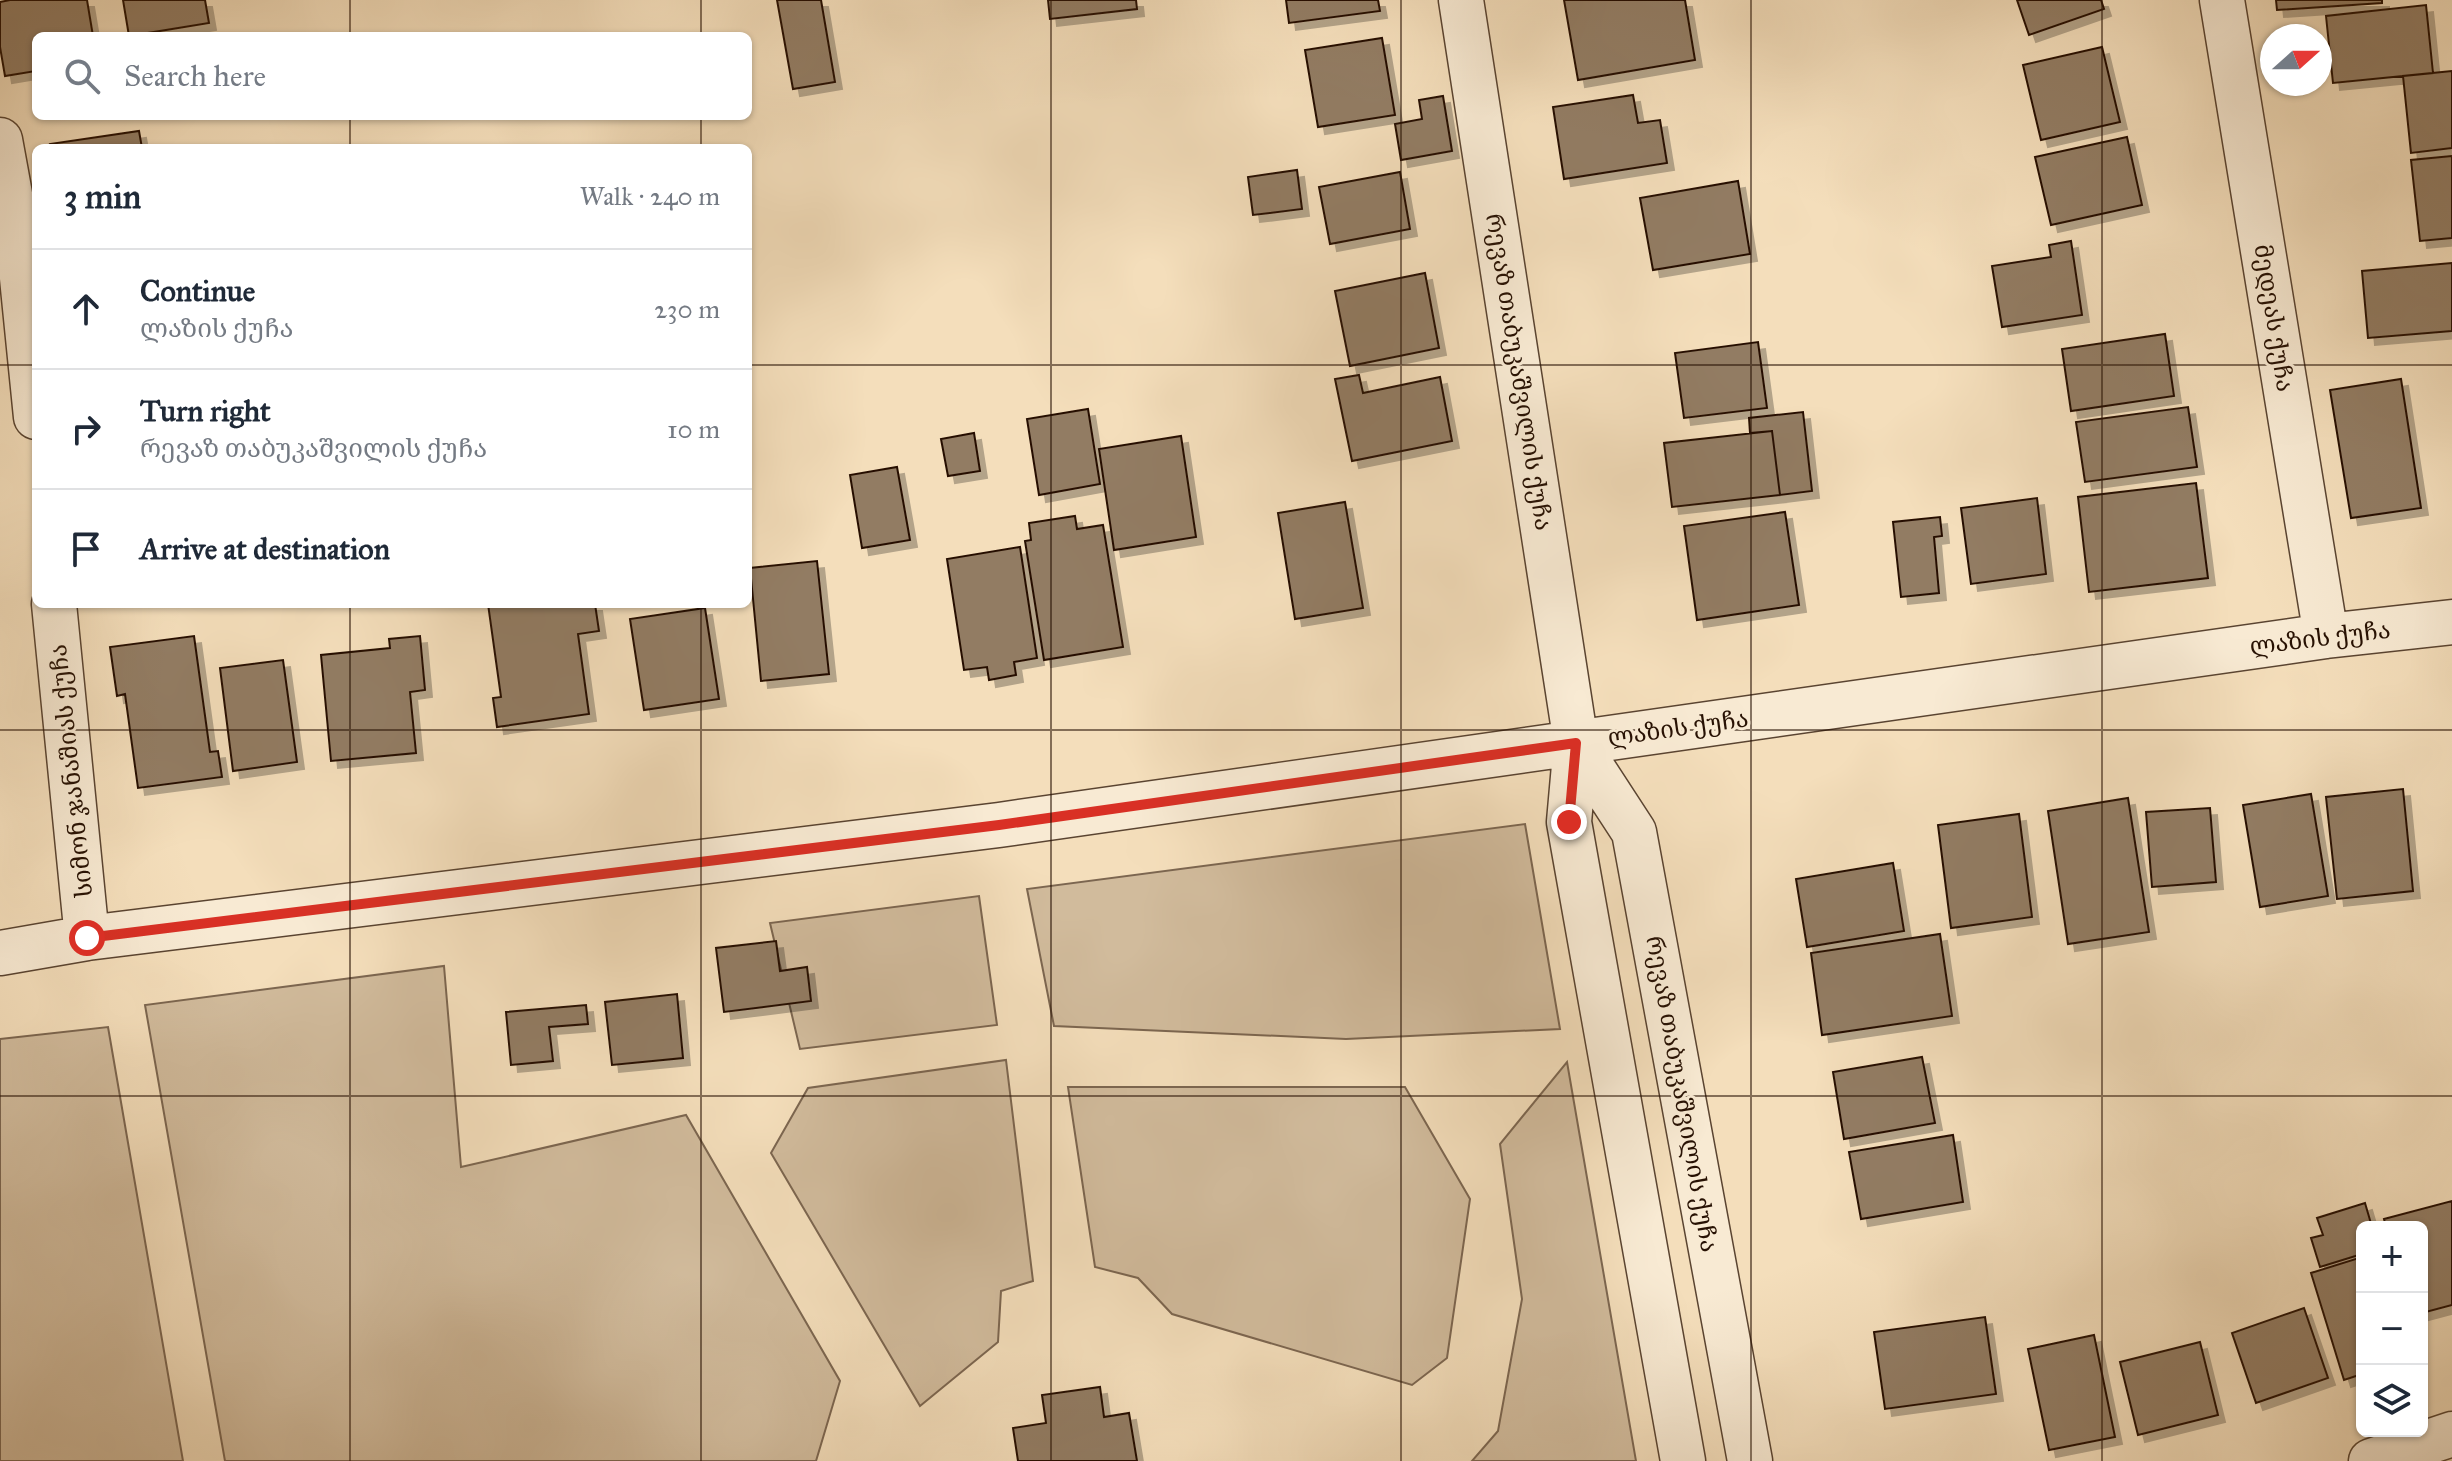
<!DOCTYPE html>
<meta charset="utf-8">
<style>
body{margin:0;font-family:"IM FELL Great Primer","Noto Serif Georgian",serif;background:#f6f6f7;color:#1f2937}
.controls{position:absolute;right:24px;bottom:24px;display:grid;overflow:hidden;border-radius:12px;box-shadow:0 2px 6px #0004}
.controls button{width:72px;height:72px;display:grid;place-items:center;padding:0;border:0;border-bottom:2px solid #e0e1e3;background:#fff;color:#1f2937;font:40px sans-serif}
.compass{position:absolute;left:2260px;top:24px;width:72px;height:72px;border-radius:50%;background:#fff;box-shadow:0 2px 6px #0004;rotate:69deg}
.stop{position:absolute;width:24px;height:24px;margin:-18px;border:6px solid #d93025;border-radius:50%;background:#fff}
.stop.end{background:#d93025;border-color:#fff;box-shadow:0 2px 8px #0008}
.list{margin:0;padding:0;list-style:none}
h2{display:flex;justify-content:space-between;align-items:center;height:104px;margin:0;padding:0 32px;font-size:34px}
h2 small{font-size:26px;font-weight:400;color:#747a83}
.list li{display:grid;grid-template-columns:52px 1fr auto;gap:24px;align-items:center;box-sizing:border-box;height:120px;padding:0 32px;border-top:2px solid #e0e1e3}
.list b{display:block;font-size:30px;white-space:nowrap}
.list p{margin:0;font-size:26px;white-space:nowrap;color:#747a83}
.list em{font-size:26px;font-style:normal;color:#747a83}
.icon{flex:none;width:44px;height:44px;fill:none;stroke:currentColor;stroke-width:2;stroke-linecap:round;stroke-linejoin:round}
.map{position:relative;flex:none;width:2452px;height:1461px;overflow:hidden}
.search{position:absolute;background:#fff;box-shadow:0 2px 6px #0004;left:32px;top:32px;width:720px;height:88px;display:flex;align-items:center;gap:20px;box-sizing:border-box;padding:0 28px;border-radius:12px;color:#747a83;font-size:30px}
.panel{position:absolute;background:#fff;box-shadow:0 2px 6px #0004;left:32px;top:144px;width:720px;height:464px;border-radius:12px}
.map>svg:first-child{display:block}
.green{fill:#d1bb9c;stroke:#7c6650;stroke-width:2}
.building{fill:#927c63;stroke:#271103;stroke-width:2;filter:url(#shadow)}
.lines{fill:none;stroke-linecap:round;stroke-linejoin:round}
.minor-casing{stroke:#5a4431;stroke-width:47}
.minor{stroke:#f8ead3;stroke-width:44}
.route{stroke:#d93025;stroke-width:10}
.grid{fill:none;stroke:#271103;stroke-width:2;stroke-opacity:0.55}
.labels{text-anchor:middle;dominant-baseline:central;stroke-width:6;stroke-linejoin:round;paint-order:stroke}
.street-label{font-size:24px;fill:#271103;stroke:#f8ead3}
</style>
<div class="map">
<svg width="2452" height="1461" viewBox="0 0 2452 1461">
<defs>
<filter id="shadow"><feDropShadow dx="7" dy="7" stdDeviation="0" flood-color="#0004"/></filter>
</defs>
<rect width="100%" height="100%" fill="#f4debb"/>
<filter id="stains"><feTurbulence type="fractalNoise" baseFrequency=".0025" numOctaves="4"/><feColorMatrix values="0 0 0 0 .2 0 0 0 0 .09 0 0 0 0 .02 0 0 0 .5 -.17"/></filter>
<radialGradient id="worn" r=".72"><stop offset=".6" stop-color="#630" stop-opacity="0"/><stop offset="1" stop-color="#630" stop-opacity=".3"/></radialGradient>
<path class="green" d="M1525 824 1560 1029 1346 1039 1054 1026 1027 889Z
M979 896 997 1025 800 1049 770 923Z
M444 966 461 1167 686 1115 840 1381 816 1461H225L145 1005Z
M108 1027 183 1461H0V1039Z
M1006 1060 1033 1281 1001 1291 998 1342 920 1406 771 1153 808 1088Z
M1567 1062 1636 1461H1472L1498 1431 1522 1299 1500 1144Z
M1068 1087H1405L1470 1199 1447 1358 1412 1385 1172 1314 1138 1278 1095 1267Z"/>
<path class="building" d="M10 0H87L93 36H36V71L5 76 0 47V2Z
M123 0H205L209 23 129 36Z
M777 0H821L835 82 793 89Z
M1048 0H1136L1137 9 1050 19Z
M1286 0H1378L1380 11 1289 23Z
M1564 0H1685L1695 60 1578 80Z
M2017 0H2101L2104 9 2029 35Z
M2276 0H2382V3L2277 10Z
M2426 5 2433 73 2333 83 2326 16Z
M1382 38 1395 115 1318 127 1305 50Z
M2102 47 2120 122 2041 140 2023 65Z
M2452 71V148L2411 153 2403 76Z
M1633 95 1638 123 1660 120 1667 163 1564 179 1553 107Z
M1443 96 1452 151 1401 160 1395 124 1422 119 1419 100Z
M139 131 142 148H51L50 144Z
M2127 137 2142 205 2051 225 2035 157Z
M2452 156V238L2420 241 2411 160Z
M1297 170 1302 209 1253 215 1248 177Z
M1400 172 1410 229 1330 244 1319 187Z
M1738 181 1750 254 1653 270 1640 198Z
M2071 241 2082 315 2002 327 1992 266 2051 257 2049 245Z
M2452 263V331L2368 338 2362 271Z
M1425 273 1439 348 1350 366 1335 291Z
M2165 334 2174 396 2071 411 2062 349Z
M1758 342 1767 408 1684 418 1675 353Z
M1359 375 1363 393 1440 377 1452 441 1352 461 1335 379Z
M2401 379 2421 508 2351 518 2330 390Z
M2188 407 2197 467 2085 482 2076 422Z
M1088 409 1100 484 1039 495 1027 419Z
M1803 412 1812 491 1780 495 1772 431 1750 433 1749 418Z
M1772 431 1780 495 1672 507 1664 443Z
M974 433 980 471 948 476 941 439Z
M1181 436 1196 537 1114 550 1099 449Z
M897 467 910 540 862 548 850 475Z
M2196 483 2208 578 2089 592 2078 497Z
M2037 498 2046 574 1971 584 1961 508Z
M1345 502 1363 608 1295 619 1278 513Z
M1785 512 1799 605 1697 620 1684 526Z
M1075 516 1077 529 1103 525 1123 647 1044 660 1025 541 1031 540 1029 523Z
M1940 517 1942 536 1934 537 1939 593 1901 597 1893 522Z
M1020 547 1037 658 1014 662 1016 675 989 680 987 667 964 670 947 559Z
M817 561 829 674 761 681 750 568Z
M488 604H595L599 631 578 634 589 714 497 727 493 698 501 697Z
M705 608 719 699 644 710 630 619Z
M194 636 210 752 218 751 222 777 138 788 125 694 117 696 110 647Z
M420 636 425 690 410 692 416 753 331 761 321 655 390 648 389 639Z
M283 660 297 762 233 771 220 668Z
M2403 789 2413 891 2337 899 2326 797Z
M2311 794 2328 896 2260 907 2243 805Z
M2128 798 2149 932 2068 944 2048 811Z
M2210 808 2216 882 2152 887 2146 812Z
M2019 814 2032 917 1951 928 1938 825Z
M1893 863 1904 931 1807 947 1796 879Z
M1940 934 1952 1016 1822 1035 1811 953Z
M776 941 780 971 807 967 811 1001 724 1012 716 948Z
M677 994 683 1058 612 1065 605 1002Z
M586 1005 588 1024 549 1027 553 1061 511 1065 506 1012Z
M1922 1057 1935 1123 1844 1139 1833 1072Z
M1953 1135 1963 1202 1861 1219 1849 1152Z
M2452 1201V1305L2422 1313V1227H2386L2384 1219Z
M2365 1203 2372 1227H2362V1254L2320 1267 2311 1238 2323 1235 2317 1218Z
M2362 1257V1374L2344 1380 2311 1273Z
M2304 1308 2328 1378 2256 1403 2232 1333Z
M1985 1317 1996 1394 1885 1409 1874 1332Z
M2094 1335 2115 1437 2049 1450 2028 1349Z
M2200 1342 2218 1415 2138 1435 2120 1362Z
M1100 1387 1104 1417 1129 1413 1137 1461H1018L1013 1428 1046 1423 1042 1395Z"/>
<g class="lines">
<g class="minor-casing">
<path id="minor" d="M1461 0 1576 743 1569 822 1683 1461
M2222 0 2326 636
M0 140 18 238 36 417
M54 604 87 938
M1576 743 1634 832 1750 1461
M0 953 87 938 999 825 2326 636 2452 622
M2371 1461 2452 1434"/>
</g>
<use href="#minor" class="minor"/>
</g>
<g class="lines">
<path class="route" d="M87 938 999 825 1576 743 1569 822"/>
</g>
<path class="grid" d="M350 0V36M701 0V36M1051 0V1461M1401 0V1461M1751 0V1461M2102 0V1461M350 116V148M701 116V148M0 365H36M748 365H2452M350 604V1461M701 604V1461M0 730H2452M0 1096H2452"/>
<g class="labels">
<g class="street-label">
<text transform="translate(2274 318) rotate(81)">მედეას ქუჩა</text>
<text transform="translate(1519 372) rotate(81)">რევაზ თაბუკაშვილის ქუჩა</text>
<text transform="translate(2320 638) rotate(-7)">ლაზის ქუჩა</text>
<text transform="translate(1678 728) rotate(-8)">ლაზის ქუჩა</text>
<text transform="translate(71 771) rotate(-96)">სიმონ ჯანაშიას ქუჩა</text>
<text transform="translate(1682 1094) rotate(80)">რევაზ თაბუკაშვილის ქუჩა</text>
</g>
</g>
<rect width="100%" height="100%" filter="url(#stains)"/>
<rect width="100%" height="100%" fill="url(#worn)"/>
</svg>
<div class="controls">
<button>+</button>
<button>−</button>
<button><svg class="icon" aria-label="layers" viewBox="0 0 24 24"><path d="M12 4l9 5-9 5-9-5zM3 14l9 5 9-5"/></svg></button>
</div>
<svg class="compass" viewBox="-18 -18 36 36"><path d="M0-13l5 13h-10z" fill="#e53935"/><path d="M0 13l5-13h-10z" fill="#747a83"/></svg>
<div class="stop" style="left:87px;top:938px"></div>
<div class="stop end" style="left:1569px;top:822px"></div>
<div class="search"><svg class="icon" aria-label="search" viewBox="0 0 24 24"><circle cx="10" cy="10" r="6"/><path d="M15 15l6 6"/></svg>Search here</div>
<section class="panel">
<h2>3 min<small>Walk · 240 m</small></h2>
<ul class="list">
<li><svg class="icon" aria-label="ahead" viewBox="0 0 24 24"><path d="M12 20V5M6 11l6-6 6 6"/></svg><div><b>Continue</b><p>ლაზის ქუჩა</p></div><em>230 m</em></li>
<li><svg class="icon" aria-label="right" viewBox="0 0 24 24"><path d="M7 20v-9h11M14 6l5 5-5 5"/></svg><div><b>Turn right</b><p>რევაზ თაბუკაშვილის ქუჩა</p></div><em>10 m</em></li>
<li><svg class="icon" aria-label="arrive" viewBox="0 0 24 24"><path d="M6 21V4h12l-3 4 3 4H6"/></svg><div><b>Arrive at destination</b></div></li>
</ul>
</section>
</div>
